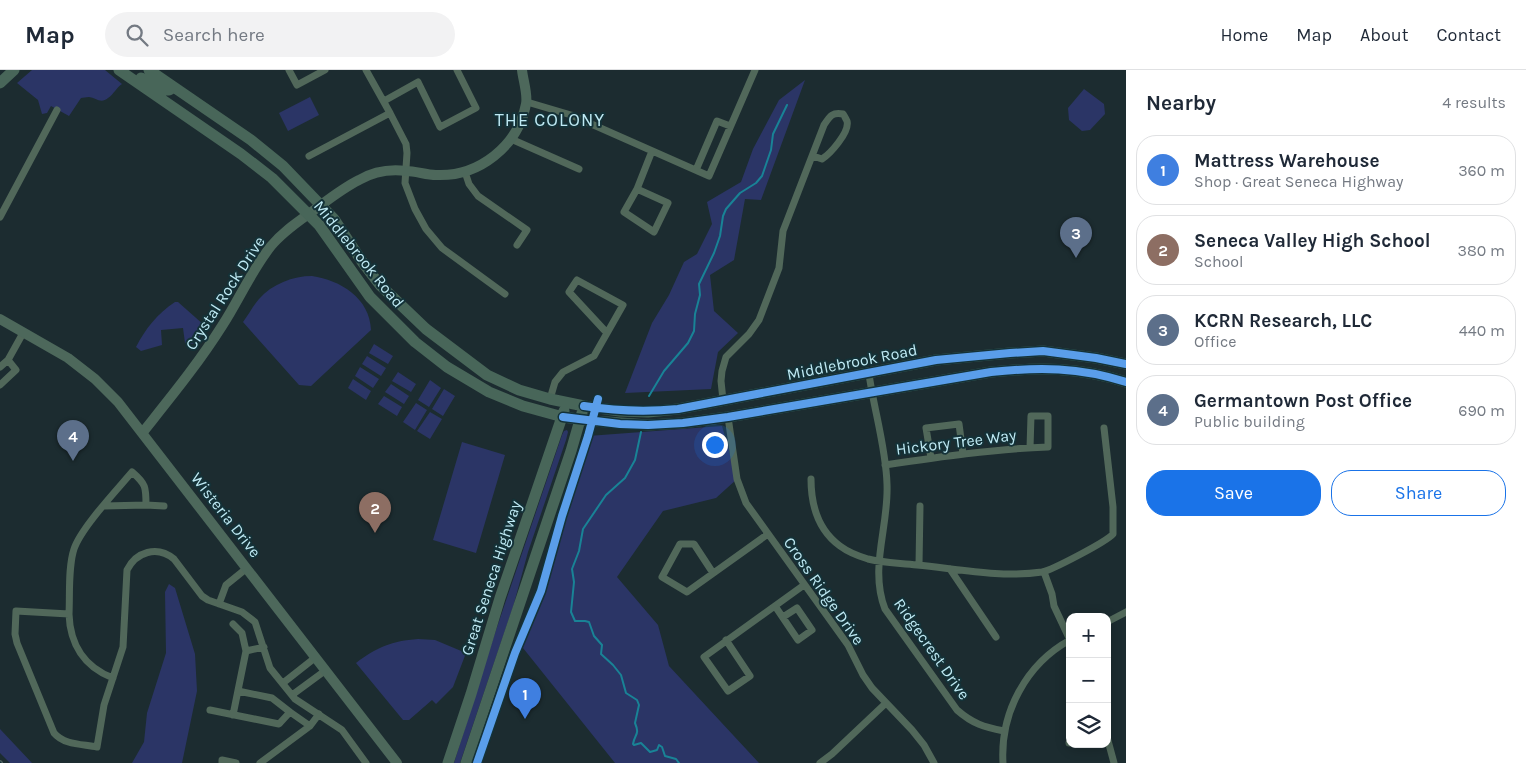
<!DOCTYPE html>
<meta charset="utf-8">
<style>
body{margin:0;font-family:Karla,sans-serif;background:#f2f2f3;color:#1f2937}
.controls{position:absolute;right:15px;bottom:15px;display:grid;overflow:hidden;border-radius:10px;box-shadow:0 2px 12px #0003}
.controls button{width:45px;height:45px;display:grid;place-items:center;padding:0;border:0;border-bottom:1px solid #e0e1e3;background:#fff;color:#1f2937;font:25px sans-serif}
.you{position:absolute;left:714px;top:374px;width:18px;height:18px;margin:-12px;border:4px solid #fff;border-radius:50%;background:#1a73e8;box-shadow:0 0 0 8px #1a73e833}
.badge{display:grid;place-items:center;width:32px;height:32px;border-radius:50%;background:#1a73e8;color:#fff;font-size:16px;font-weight:700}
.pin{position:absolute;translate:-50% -41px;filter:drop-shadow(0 1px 2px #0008)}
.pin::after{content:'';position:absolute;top:26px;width:18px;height:15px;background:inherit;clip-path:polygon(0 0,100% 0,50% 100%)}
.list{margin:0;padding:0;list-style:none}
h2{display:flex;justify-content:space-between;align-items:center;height:65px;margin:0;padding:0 20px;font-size:21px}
h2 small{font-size:16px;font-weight:400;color:#747a83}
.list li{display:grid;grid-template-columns:32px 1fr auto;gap:15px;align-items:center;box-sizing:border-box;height:70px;margin:0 10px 10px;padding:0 10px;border:1px solid #e0e1e3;border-radius:20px}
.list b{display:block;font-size:19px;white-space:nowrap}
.list p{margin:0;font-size:16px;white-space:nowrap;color:#747a83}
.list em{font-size:16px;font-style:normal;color:#747a83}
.actions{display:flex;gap:10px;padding:15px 20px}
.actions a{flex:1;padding:11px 0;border:1px solid #1a73e8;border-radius:20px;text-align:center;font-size:18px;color:#1a73e8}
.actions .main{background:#1a73e8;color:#fff}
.icon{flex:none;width:28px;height:28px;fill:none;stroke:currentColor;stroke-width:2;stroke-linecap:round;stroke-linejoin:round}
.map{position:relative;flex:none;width:1126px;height:693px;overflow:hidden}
header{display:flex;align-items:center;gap:30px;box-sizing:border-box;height:70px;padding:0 25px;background:#fff;border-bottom:1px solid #e0e1e3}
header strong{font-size:24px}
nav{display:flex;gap:28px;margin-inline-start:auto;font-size:18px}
.search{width:350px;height:45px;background:#f2f2f3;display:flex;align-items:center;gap:12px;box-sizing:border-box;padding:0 18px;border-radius:28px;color:#747a83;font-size:19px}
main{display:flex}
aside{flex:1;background:#fff}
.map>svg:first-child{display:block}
.green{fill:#2b3566}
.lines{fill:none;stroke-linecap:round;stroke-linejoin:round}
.stream{stroke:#198396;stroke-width:2}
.street{stroke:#51685a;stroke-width:7}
.secondary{stroke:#4d685b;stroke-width:10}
.primary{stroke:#486659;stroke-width:11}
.rail-casing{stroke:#536663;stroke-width:4}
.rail{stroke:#143238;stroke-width:2;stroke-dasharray:5.5;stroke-linecap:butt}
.cycleway-casing{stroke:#143238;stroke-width:11}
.cycleway{stroke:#5a9eea;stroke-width:8}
.labels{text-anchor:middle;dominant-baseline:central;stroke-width:4;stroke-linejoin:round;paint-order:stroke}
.street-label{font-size:16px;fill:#bfeaf4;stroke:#143238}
.neighbourhood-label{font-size:18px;letter-spacing:1px;fill:#bfeaf4;stroke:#143238}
</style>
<header>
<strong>Map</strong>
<div class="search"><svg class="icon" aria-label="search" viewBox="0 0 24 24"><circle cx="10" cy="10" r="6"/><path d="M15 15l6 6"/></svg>Search here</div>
<nav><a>Home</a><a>Map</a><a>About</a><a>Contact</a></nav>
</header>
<main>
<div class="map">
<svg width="1126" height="693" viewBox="0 0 1126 693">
<rect width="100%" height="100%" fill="#1c2c30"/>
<path class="green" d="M32 0H105L122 14C116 18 114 24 108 28 101 34 96 28 89 27 86 27 83 28 81 28L69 46 51 36 47 43 42 44 38 30 17 13Z
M805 10 761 130 745 129 734 190 710 205 714 241 738 263 718 282 711 319 625 323 652 253 669 225 684 192 697 184 712 154 707 132 741 112 753 79 779 30Z
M1084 19 1104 34 1105 44 1090 60 1082 61 1069 50 1068 38Z
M310 27 319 45 288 61 279 43Z
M312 206C340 210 370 228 371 260L311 316 299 315 243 252C249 244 253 236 259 229 272 214 293 206 312 206Z
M175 232H178L204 255 206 259 195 274 185 273 183 258 161 260 162 275 141 281 136 277C146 258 157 244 175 232Z
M374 274 393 286 388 294 369 283Z
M367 286 386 298 381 306 362 294Z
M360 297 379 309 373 318 355 306Z
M398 302 416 314 411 322 392 311Z
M353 309 371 321 366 330 348 318Z
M430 310 441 318 429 337 418 330Z
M391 314 409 326 404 334 385 322Z
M444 319 455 326 443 346 432 339Z
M384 326 402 337 397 346 378 334Z
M416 333 427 340 415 360 403 352Z
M430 342 442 349 430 369 417 361Z
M722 356 737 409 716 428 663 441 617 507 658 555 669 596 759 693H615L519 573 588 366Z
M567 360 568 362 566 370 528 482 513 537 460 693H454L493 569 562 365 564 361Z
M462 372 505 385 476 483 433 470Z
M169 514 175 518 195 584 197 621 182 693H132L144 672 147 643 166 583 165 522Z
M418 569 435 570 466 583 453 617 436 634 432 630 409 650H403L356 593C377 577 392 571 418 569Z
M0 659 32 693H10L0 683Z"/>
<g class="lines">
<path class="stream" d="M649 326 664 301 688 273 694 261 695 244 700 225 699 214 714 183 720 166 723 146 726 139 740 123 756 113 762 106 771 80 773 64 787 35
M641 362 635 390 625 408 606 425 583 459 579 481 572 499 574 512 571 542 575 551H585L589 552 594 566 602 575 601 584 613 595 621 605 626 623 637 630 639 635 635 653C640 665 635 663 633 674L634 675 641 673 650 682 657 680 659 675 662 677 665 686 676 689 679 693"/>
<path class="street" d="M289 0 297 15 325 0
M366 0 390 43 406 74 407 83 405 113 415 139 426 159 442 178 505 224
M384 31 418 12 440 57 476 38 457 0
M527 32 571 45 709 106 755 0
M511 69 579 99
M309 86 390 43
M696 100 717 51 730 56
M465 102 469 114 478 126 527 160 517 175
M637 119 668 133 654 162 624 142 637 119 652 81
M0 147 57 40
M0 297 8 290 23 263
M869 304C874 340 886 378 887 414 889 456 869 498 885 539L957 640C973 654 984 657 1004 661
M0 315 16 300 8 290
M550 329 555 312 563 302 594 286 623 235 577 210 569 222 607 263
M723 330 721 311 722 301 726 287 749 264 759 250 779 198 783 161 824 55C830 46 832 42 843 44 844 45 847 51 847 51 850 62 830 84 822 89L813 86
M728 347 737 409 746 433 848 575 863 605 872 618 912 660 924 675 934 693
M931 388 926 358 959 354 963 384
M885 395C939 387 993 379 1048 377V346H1031L1030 378
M811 409C811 435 818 460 840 476 848 482 858 486 868 489 883 493 901 493 917 495 958 499 1001 508 1042 502 1052 500 1106 472 1113 464V437L1104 358
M146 435 164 436
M919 495 920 436
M950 499 996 567
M1044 502 1052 524 1054 536 1070 570
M713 503 694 474H680L662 507 687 522 768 464
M219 534 226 515 247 498
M775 536 798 570 812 560 797 538 783 547
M69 544C70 524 68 497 74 479 81 458 116 421 132 402 146 414 146 417 146 435L104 436
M1107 552 1126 542
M726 570 750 606 728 621 704 587 804 515
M246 581 264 577
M113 608C84 597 70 574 69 544L16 541 15 564 17 573 54 663C64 675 82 674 97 677L104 635 123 577 127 500C136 482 157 475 174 489L202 526 208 530 242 542 255 552 270 598 295 629 342 660 366 693
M283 613 316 587
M238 621 272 628 290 642
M292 625 326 600
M210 640 279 654 290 642 310 656
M233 645 246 581 242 563 233 554
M1107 667 1114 693
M1069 673H1070
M222 693V690L236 693
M260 693 310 656 319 644
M820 693 832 684 886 633
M1003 693C1000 643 1026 594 1070 570"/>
<path class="secondary" d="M0 249 68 288 95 309 118 332 397 693
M143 362C170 328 198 294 222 256 239 230 251 201 271 176 285 159 304 148 321 135 333 126 345 117 359 110 373 102 390 99 406 101 416 101 426 105 436 105 479 107 518 76 526 34 528 24 523 10 522 0"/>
<path class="primary" d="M119 0 241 84 272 108 319 155 370 227 415 272 447 297 489 322 523 336 563 347 593 351 648 355 683 353 728 347 991 302C1039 297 1079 297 1126 312
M149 0 251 70 283 96 334 149 363 193 380 215 426 259 487 305 519 320 550 329 584 336 620 341 648 342 678 339 936 290 1010 283 1043 281 1096 288 1126 294
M141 8 164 20H169L174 17
M0 13 14 0
M448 693 471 624 500 528 564 341
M466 693 571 381 582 343"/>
<g class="rail-casing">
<path id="rail" d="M0 692 1 693"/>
</g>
<use href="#rail" class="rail"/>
<g class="cycleway-casing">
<path id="cycleway" d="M584 336C616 341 646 342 678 339L936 290 1010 283 1043 281 1096 288 1126 294
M563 347 620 354 648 355 683 353 728 347 991 302C1039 297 1079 297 1126 312
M477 693 515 583 541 521 562 446 588 366 598 329"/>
</g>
<use href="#cycleway" class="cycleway"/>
</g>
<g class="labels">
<g class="street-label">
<text transform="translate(359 184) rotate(51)">Middlebrook Road</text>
<text transform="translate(225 223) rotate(-57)">Crystal Rock Drive</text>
<text transform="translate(852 292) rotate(-11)">Middlebrook Road</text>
<text transform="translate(956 372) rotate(-7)">Hickory Tree Way</text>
<text transform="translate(226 445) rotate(52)">Wisteria Drive</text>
<text transform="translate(491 508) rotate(-72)">Great Seneca Highway</text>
<text transform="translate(824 521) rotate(55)">Cross Ridge Drive</text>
<text transform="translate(932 579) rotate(55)">Ridgecrest Drive</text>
</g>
<g class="neighbourhood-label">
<text x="550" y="50">THE COLONY</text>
</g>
</g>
</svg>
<div class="controls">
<button>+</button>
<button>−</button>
<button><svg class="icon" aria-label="layers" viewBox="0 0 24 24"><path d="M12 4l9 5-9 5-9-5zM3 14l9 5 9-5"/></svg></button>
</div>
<div class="you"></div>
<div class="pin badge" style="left:525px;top:649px;background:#3f7fe0">1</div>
<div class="pin badge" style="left:375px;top:463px;background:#8d6e63">2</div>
<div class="pin badge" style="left:1076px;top:188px;background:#5c6f8a">3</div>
<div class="pin badge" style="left:73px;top:391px;background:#5c6f8a">4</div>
</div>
<aside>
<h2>Nearby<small>4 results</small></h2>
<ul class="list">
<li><span class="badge" style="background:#3f7fe0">1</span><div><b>Mattress Warehouse</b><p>Shop · Great Seneca Highway</p></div><em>360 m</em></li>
<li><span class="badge" style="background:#8d6e63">2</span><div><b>Seneca Valley High School</b><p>School</p></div><em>380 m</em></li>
<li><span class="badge" style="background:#5c6f8a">3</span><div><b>KCRN Research, LLC</b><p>Office</p></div><em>440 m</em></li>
<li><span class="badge" style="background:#5c6f8a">4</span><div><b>Germantown Post Office</b><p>Public building</p></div><em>690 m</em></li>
</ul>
<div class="actions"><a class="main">Save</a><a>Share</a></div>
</aside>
</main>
